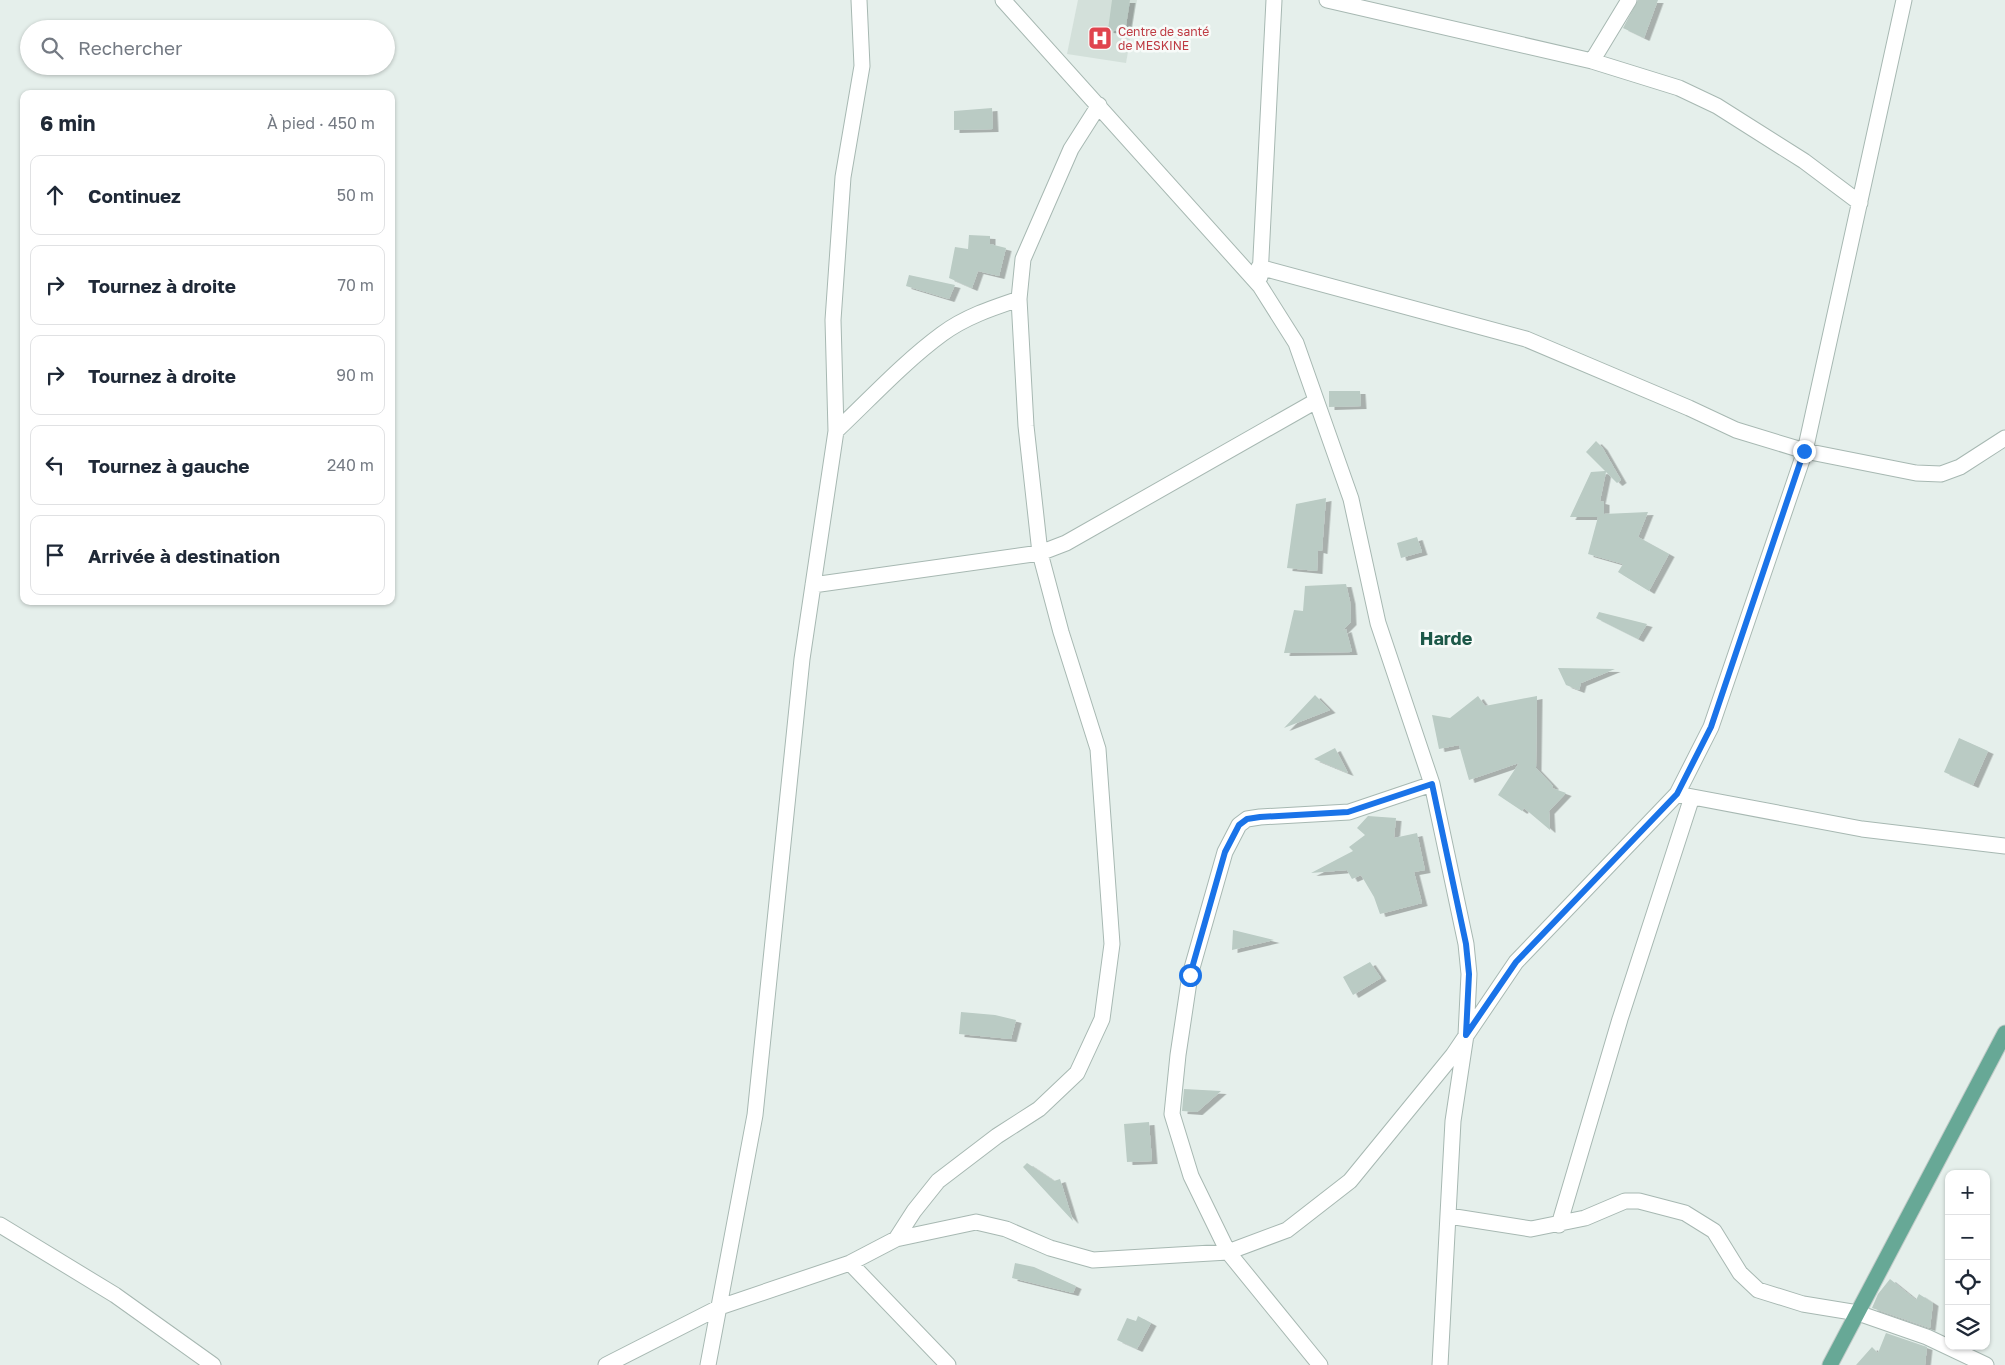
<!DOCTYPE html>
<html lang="fr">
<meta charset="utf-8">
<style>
body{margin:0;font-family:"Golos Text",sans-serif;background:#f6f6f7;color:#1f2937}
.controls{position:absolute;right:15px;bottom:15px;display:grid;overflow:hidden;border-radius:10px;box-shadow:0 1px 4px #0004}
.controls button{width:45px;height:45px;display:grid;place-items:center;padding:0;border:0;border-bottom:1px solid #e0e1e3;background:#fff;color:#1f2937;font:25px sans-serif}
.stop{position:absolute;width:15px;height:15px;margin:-11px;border:4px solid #1a73e8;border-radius:50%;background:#fff}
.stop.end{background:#1a73e8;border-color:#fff;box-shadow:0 1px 5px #0008}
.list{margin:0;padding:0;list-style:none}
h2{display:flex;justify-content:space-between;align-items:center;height:65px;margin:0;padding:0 20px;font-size:21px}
h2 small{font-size:16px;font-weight:400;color:#747a83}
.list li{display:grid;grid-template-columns:32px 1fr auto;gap:15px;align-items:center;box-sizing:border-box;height:80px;margin:0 10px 10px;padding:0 10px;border:1px solid #e0e1e3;border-radius:10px}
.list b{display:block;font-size:19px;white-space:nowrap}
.list em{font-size:16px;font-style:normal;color:#747a83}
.icon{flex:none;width:28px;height:28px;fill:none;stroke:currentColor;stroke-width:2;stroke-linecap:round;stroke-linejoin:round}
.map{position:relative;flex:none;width:2005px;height:1365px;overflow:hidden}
.search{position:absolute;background:#fff;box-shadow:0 1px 4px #0004;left:20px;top:20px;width:375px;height:55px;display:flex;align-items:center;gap:12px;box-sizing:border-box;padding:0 18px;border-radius:28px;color:#747a83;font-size:19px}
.panel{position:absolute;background:#fff;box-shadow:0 1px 4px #0004;left:20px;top:90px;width:375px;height:515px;border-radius:10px}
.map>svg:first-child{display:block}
.built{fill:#d3e0da}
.building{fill:#bacbc4;filter:url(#shadow)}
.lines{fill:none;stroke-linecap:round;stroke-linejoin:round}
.minor-casing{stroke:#a7b8b2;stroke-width:17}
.major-casing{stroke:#c1cbc8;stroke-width:17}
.minor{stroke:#fff;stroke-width:15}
.major{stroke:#67a896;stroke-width:15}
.route{stroke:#1a73e8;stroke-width:6}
.labels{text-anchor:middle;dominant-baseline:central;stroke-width:5;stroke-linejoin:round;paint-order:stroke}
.health-label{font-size:12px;fill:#be3a42;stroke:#f7fbf9;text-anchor:start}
.district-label{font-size:18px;font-weight:bold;fill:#1c5848;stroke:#f7fbf9}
</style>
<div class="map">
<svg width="2005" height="1365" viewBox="0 0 2005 1365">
<defs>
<filter id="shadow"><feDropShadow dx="5.5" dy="3" stdDeviation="0" flood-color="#0004"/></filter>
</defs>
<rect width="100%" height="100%" fill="#e5efeb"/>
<path class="built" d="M1078 0H1137L1126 63 1067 54Z"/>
<path class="building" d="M1112 0H1130L1125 32 1108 30Z
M1638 0H1658L1644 38 1623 28Z
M992 108 993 129 954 130V111Z
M969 235 990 236V244L1006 248 999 276 978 271 972 288 949 278 955 247 968 249Z
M909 275 955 285 949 299 906 286Z
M1329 391H1360L1361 406 1329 407Z
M1596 441 1602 447 1621 480 1617 483 1606 472 1600 501 1604 502V514L1648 512 1638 537 1669 554 1649 591 1618 572 1623 564 1588 554 1598 517H1570L1591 472 1605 471 1586 452Z
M1326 498 1322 551 1318 550 1317 571 1287 568 1296 504Z
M1417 537 1422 552 1401 558 1397 543Z
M1346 584 1350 601 1351 622 1342 631 1346 629 1352 652 1284 653 1294 610 1303 611 1305 586Z
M1599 612 1647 624 1638 639 1596 618Z
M1558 668 1615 669 1581 683 1579 690 1566 685Z
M1315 695 1330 710 1284 728Z
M1478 696 1485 706 1537 696 1536 768 1553 786 1552 788 1566 793 1549 811 1550 830 1524 808 1522 811 1498 795 1519 763 1469 780 1459 745 1439 749 1432 715 1450 718Z
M1959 738 1988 751 1973 785 1944 772Z
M1335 748 1348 773 1314 759Z
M1368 816 1396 818 1394 838 1417 833 1425 870 1414 872 1422 903 1380 914 1374 897 1361 875 1352 879 1347 870 1311 873 1353 851 1349 847 1365 835 1357 828Z
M1233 930 1274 940 1232 950Z
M1370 962 1381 978 1353 995 1343 977Z
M961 1012 995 1015 1016 1020 1011 1039 959 1034Z
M1184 1089 1221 1091 1197 1112 1182 1111Z
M1149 1122 1152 1161 1127 1162 1124 1124Z
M1027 1163 1054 1181 1060 1179 1073 1221 1023 1167Z
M1015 1263 1034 1267 1076 1286 1073 1293 1012 1278Z
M1890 1279 1916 1300 1919 1294 1933 1303 1930 1328 1872 1308 1878 1294Z
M1138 1316 1151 1323 1137 1349 1117 1340 1127 1318 1136 1321Z
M1886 1333 1927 1347 1925 1365H1856L1872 1347 1878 1353Z"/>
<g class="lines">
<g class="minor-casing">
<path id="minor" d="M1003 0 1260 286 1296 343 1351 499 1378 623 1432 784 1466 944 1469 974 1466 1035 1453 1121 1440 1365
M1327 0 1592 61 1679 88 1717 106 1804 161 1860 203
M1592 61 1629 0
M1259 267 1526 339 1689 408 1736 430 1805 451 1916 473 1941 474 1960 467 2005 438
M1260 277 1274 0
M836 431C871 398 904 362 942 334 965 317 992 308 1019 299
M813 585 1040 553 1066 543 1316 401
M1677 794 1711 727 1805 451 1904 0
M1449 1216 1531 1229 1585 1218 1625 1201H1639L1685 1213 1714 1231 1740 1273 1758 1290 1803 1304 1858 1313 1927 1337 1986 1365
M0 1225 115 1295 213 1365
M1559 1225 1620 1019 1692 797
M896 1239 914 1211 938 1181 997 1136 1039 1109 1077 1073 1102 1019 1112 944 1098 749 1061 632 1040 553 1026 426 1019 299 1023 259 1071 149 1099 105
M850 1263 948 1365
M606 1365 720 1307 850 1263 896 1239 976 1222 1006 1229 1050 1248 1093 1260 1228 1252 1287 1230 1350 1181 1453 1055 1516 962 1677 794 1862 829 2005 846
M708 1365 755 1115 802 659 836 431 833 320 843 177 862 66 859 0
M1320 1365 1228 1252 1191 1176 1172 1114 1178 1055 1190 975 1225 852 1239 825 1247 819 1260 817 1349 812 1432 784"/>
</g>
<g class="major-casing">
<path id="major" d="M1830 1365 2005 1033"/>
</g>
<use href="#minor" class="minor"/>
<use href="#major" class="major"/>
</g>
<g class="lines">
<path class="route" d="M1190 975 1225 852 1239 825 1247 819 1260 817 1348 812 1432 784 1466 944 1469 974 1466 1035 1516 962 1677 794 1711 727 1804 451"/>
</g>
<defs>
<g id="hospital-square" transform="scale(1.25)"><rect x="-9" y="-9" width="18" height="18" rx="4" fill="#e0444e" stroke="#f7fbf9"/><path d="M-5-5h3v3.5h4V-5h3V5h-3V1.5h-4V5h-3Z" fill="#fff"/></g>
</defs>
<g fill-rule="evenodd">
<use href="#hospital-square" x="1100" y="38"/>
</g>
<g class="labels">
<g class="health-label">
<text x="1118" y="31">Centre de santé<tspan x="1118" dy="14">de MESKINE</tspan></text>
</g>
<g class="district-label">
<text x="1446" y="638">Harde</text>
</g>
</g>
</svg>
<div class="controls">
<button>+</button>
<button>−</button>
<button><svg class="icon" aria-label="locate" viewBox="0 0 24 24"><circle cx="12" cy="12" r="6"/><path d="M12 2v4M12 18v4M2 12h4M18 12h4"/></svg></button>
<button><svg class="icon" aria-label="layers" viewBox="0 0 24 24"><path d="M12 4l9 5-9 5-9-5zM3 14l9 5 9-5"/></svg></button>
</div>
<div class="stop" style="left:1190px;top:975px"></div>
<div class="stop end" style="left:1804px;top:451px"></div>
<div class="search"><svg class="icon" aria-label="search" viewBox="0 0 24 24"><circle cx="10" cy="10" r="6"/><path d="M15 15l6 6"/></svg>Rechercher</div>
<section class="panel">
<h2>6 min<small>À pied · 450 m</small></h2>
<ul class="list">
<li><svg class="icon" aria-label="ahead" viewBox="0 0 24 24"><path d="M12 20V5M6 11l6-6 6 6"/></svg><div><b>Continuez</b></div><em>50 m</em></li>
<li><svg class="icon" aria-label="right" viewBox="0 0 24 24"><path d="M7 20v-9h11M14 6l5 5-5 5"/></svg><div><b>Tournez à droite</b></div><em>70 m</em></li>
<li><svg class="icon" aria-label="right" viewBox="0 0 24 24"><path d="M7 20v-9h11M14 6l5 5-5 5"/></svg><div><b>Tournez à droite</b></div><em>90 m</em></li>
<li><svg class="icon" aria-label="left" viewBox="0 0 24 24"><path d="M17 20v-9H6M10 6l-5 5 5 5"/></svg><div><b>Tournez à gauche</b></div><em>240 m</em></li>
<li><svg class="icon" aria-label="arrive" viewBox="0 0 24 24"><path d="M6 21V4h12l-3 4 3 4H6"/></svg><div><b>Arrivée à destination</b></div></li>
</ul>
</section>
</div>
